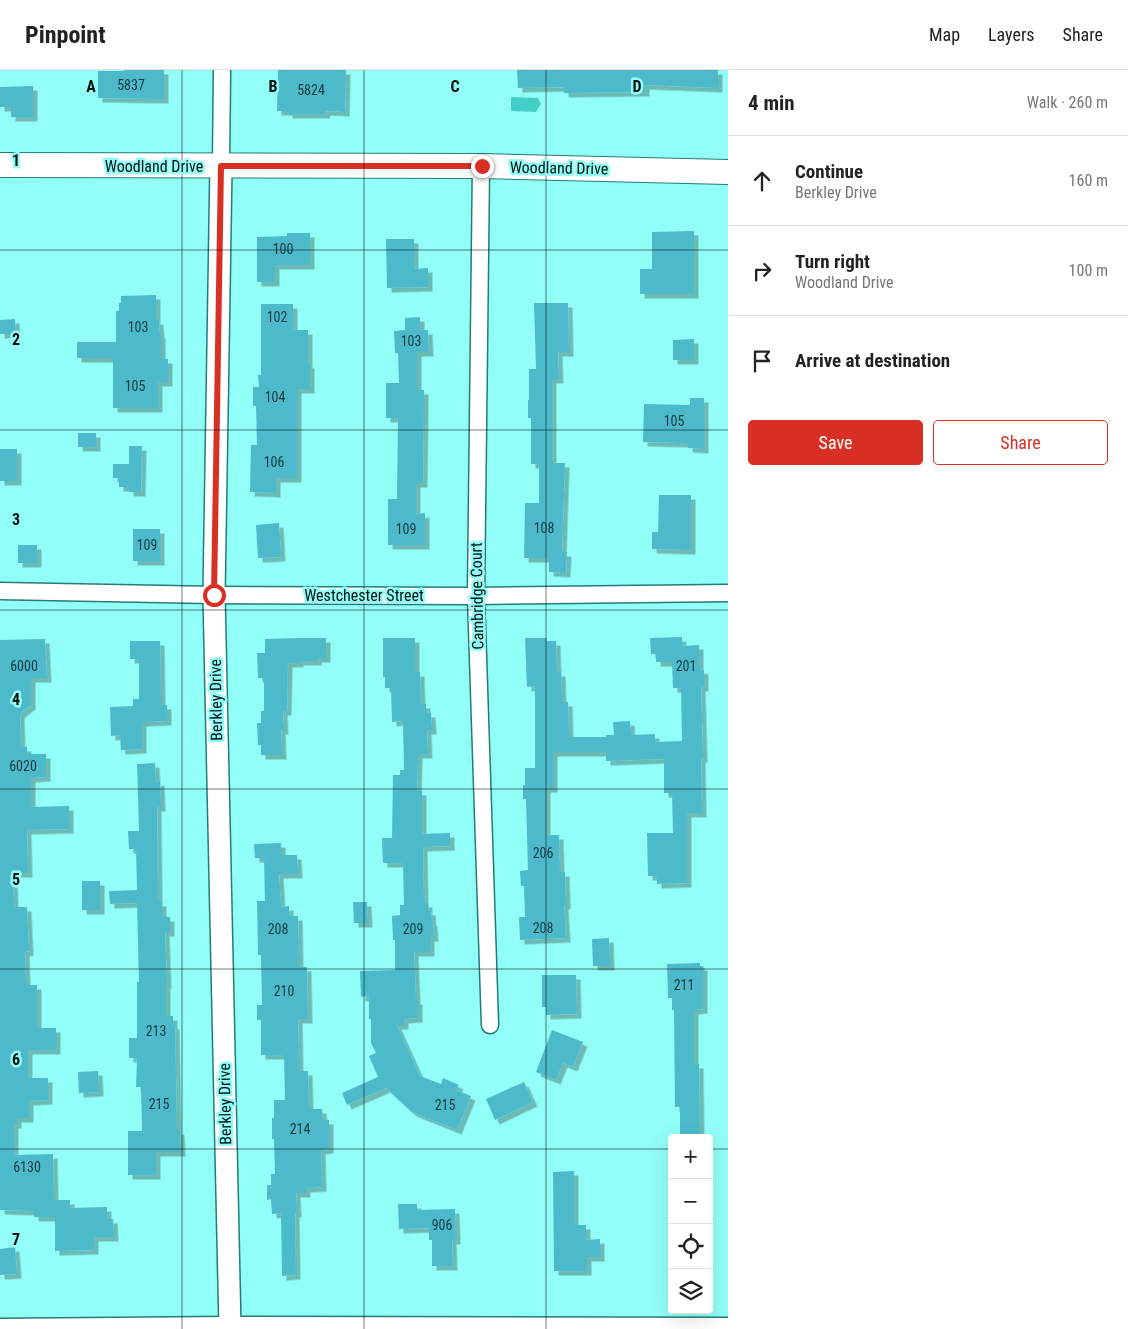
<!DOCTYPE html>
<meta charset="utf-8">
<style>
body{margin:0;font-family:"Roboto Condensed",sans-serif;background:#f2f2f2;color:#222}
.controls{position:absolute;right:15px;bottom:15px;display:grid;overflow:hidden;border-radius:5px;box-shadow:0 5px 20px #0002}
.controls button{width:45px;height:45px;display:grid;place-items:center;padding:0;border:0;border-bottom:1px solid #e0e0e0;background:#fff;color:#222;font:25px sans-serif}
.stop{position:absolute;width:15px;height:15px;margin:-11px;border:4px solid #d93025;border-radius:50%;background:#fff}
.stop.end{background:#d93025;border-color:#fff;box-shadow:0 1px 5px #0008}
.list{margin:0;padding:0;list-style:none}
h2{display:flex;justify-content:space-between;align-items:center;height:65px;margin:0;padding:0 20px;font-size:21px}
h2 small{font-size:16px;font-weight:400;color:#767676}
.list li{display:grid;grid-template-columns:32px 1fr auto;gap:15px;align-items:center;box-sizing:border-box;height:90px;padding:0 20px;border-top:1px solid #e0e0e0}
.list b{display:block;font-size:19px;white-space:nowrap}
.list p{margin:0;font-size:16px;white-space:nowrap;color:#767676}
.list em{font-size:16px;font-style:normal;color:#767676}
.actions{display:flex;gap:10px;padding:15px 20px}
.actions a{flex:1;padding:11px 0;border:1px solid #d93025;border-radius:5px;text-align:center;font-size:18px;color:#d93025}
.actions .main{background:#d93025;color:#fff}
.icon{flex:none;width:28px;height:28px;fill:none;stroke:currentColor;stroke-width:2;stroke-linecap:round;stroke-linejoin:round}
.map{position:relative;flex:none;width:728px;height:1259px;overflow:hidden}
header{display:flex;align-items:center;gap:30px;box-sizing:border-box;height:70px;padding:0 25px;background:#fff;border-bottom:1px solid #e0e0e0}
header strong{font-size:24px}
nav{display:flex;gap:28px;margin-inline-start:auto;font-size:18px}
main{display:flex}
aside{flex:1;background:#fff}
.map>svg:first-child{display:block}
.water{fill:#44cec8}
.building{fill:#4ebacc;filter:url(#shadow)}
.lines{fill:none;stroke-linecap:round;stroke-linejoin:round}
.minor-casing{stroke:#247c78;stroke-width:19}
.tertiary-casing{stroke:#247c78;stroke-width:24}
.secondary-casing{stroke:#247c78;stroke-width:26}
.minor{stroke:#fff;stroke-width:16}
.tertiary{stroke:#fff;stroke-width:21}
.secondary{stroke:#fff;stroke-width:24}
.route{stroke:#d93025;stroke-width:6}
.grid{fill:none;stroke:#00100f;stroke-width:1;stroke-opacity:0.55}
.labels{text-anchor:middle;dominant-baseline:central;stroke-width:5;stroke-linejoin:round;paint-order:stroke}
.number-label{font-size:14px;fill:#143a3e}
.street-label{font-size:16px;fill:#00100f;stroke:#92fef8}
.grid-label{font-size:16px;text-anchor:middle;font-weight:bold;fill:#00100f;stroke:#92fef8;stroke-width:5;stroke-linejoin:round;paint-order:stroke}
</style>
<header>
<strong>Pinpoint</strong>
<nav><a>Map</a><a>Layers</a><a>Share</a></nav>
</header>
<main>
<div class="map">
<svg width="728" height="1259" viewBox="0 0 728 1259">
<defs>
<filter id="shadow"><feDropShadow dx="4.5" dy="4.5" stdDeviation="0" flood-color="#0004"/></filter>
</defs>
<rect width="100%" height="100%" fill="#92fef8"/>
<path class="water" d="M511 27 538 28 541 34 536 42 511 41Z"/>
<path class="building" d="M124 0H164V29L98 28V1H124Z
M278 0H346L345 42 326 41 325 44H288V41H277Z
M517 0H718V18L645 15V22L564 23V17L518 18Z
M33 16V47H11V37H0V17Z
M694 161V224H640V199H652V162Z
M287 163H310V195H275V212H257V167L287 166Z
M386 169H414V199L428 198V217L387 218Z
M156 225V250H159L160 264H161V289H168V312H158V338H113V288H77V272H116V241H119V233H121V226Z
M534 233H568L569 282H558L559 309H552V393H565L562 482H567L566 503 549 502V488H524L525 433H539V394H531V348H528V330H529V299H536Z
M261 234H293V260H308V294H310V319H297V408H276V423L250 422 251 375H257L256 336H253V317H259L258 305H261Z
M420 247V260H428L429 282H417V320H424V336L423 413H416V444L425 443V475H388V429H397L398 348H386V313H399L398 283H395L394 261 405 260V248Z
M15 249 16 264H0V250Z
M694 269V290H673V270Z
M690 328H704V379L688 378V373L643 372 644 334 690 335Z
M78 363H96V377H78Z
M129 376H142L141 422H129V417H119V408H113V394H129Z
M0 379H17V411H0Z
M659 425H691V480L652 479V462H658Z
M279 453 281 487 258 488 256 455Z
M133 459H160V491H133Z
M18 475H37V493H18Z
M682 567V576L699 575V599L704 600V617H701L703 688H701L702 743H687V813L657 814V806H648L647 763H673L672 723H664V689L606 691V682H553V718H546V765H559L560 802H565L566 835H564L566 868 520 870 519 847H525L524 816H521L520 801 528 800 526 729H523V715H525V698H535V616L527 617 525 568H547V571H556L557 602H561L562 632H568L569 667H606V665H614L613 652 630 651 631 665 655 664V672L682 671 681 618H673L672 592H656V584H651L650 568Z
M298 568H326V588H317V591H299V593H288L287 641H283L284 660H281L282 685H261V675H258L257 653H261V641H264V608H258L257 583H265V569Z
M383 568H415V602H420L421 634H426V643H431L432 660H427L428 684H418L417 721H422V764L450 763V776L423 777 424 833H428V841H431L432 852H433L434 867H430V882H414L416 930H418V948L404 949V955H397L420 1006 441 1014 443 1008 459 1015 456 1020 471 1026 457 1060 412 1042 386 1018 347 1035 342 1023 378 1007 369 986 376 983 371 973V949H369V926L361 927 360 901 395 900V870H393L392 846 400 845V835H404L403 793H383L382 768H392L393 705H400V700H404L403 651 392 652 391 618H385V607H383Z
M45 569 47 608H31V635L20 644 21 677H27V684H46V707L31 708V737L69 736V759L27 760 28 803H13L14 837H27L29 881 25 882 26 915H37V958H56V980H28V1008H48V1030L29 1031V1048H17V1054H14V1085L53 1084 54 1130H70V1138L107 1137V1149H113L114 1167H94V1180L55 1181V1147H34V1141L0 1140V570Z
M130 571H160L161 635H167V651L142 652V679L121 680 120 665 111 666 110 637 133 636V629H139V589H130Z
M155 693 156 712 160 711 161 737H157L158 832H162V847H170V862H165L167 914H166V946H173V955H175L177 1060H180L181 1082H156V1105H128V1061H142L141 1017H136L137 988H129V968H137V912H139L137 833 110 834 109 821 137 820 136 779H129L128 761H139L137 694Z
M281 773V785H297L298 804H279L281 837 289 836V846H298L299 897H307L308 949H298L299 1001H308L309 1039H322L323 1050H329V1079L321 1080 322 1117 306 1118V1123H296L297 1143H295L296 1205 282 1206 281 1143 272 1144 271 1129 267 1130V1115H271V1104H275L274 1069H272V1048H274V1030H285L284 985H261V950H257V935H262L261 885H258L257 831H265L264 788H255L254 774Z
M82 811H100V840H82Z
M353 832H367L368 853H354Z
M609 868 610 896H593L592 869Z
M700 893V896H703V939L694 940V994H699L700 1068H680V1037H675L674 940H672V928H668L667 894Z
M542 905H576L577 944 546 945V937H542Z
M552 960 583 972 573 997 563 993 556 1010 536 1002Z
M98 1001 99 1022 79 1023 78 1002Z
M524 1012 533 1032 495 1050 486 1029Z
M574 1101V1155H586V1170L600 1169V1187H587V1201H554L553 1102Z
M398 1134H417V1140L455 1139 456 1170H452L453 1196H432V1170H429V1158L399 1159Z
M15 1177 17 1204 0 1205V1179Z"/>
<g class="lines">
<g class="minor-casing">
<path id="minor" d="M221 96 222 0
M481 96 476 526 490 955
M0 521 214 525 476 526 728 523
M0 1257 229 1255 728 1256"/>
</g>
<g class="tertiary-casing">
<path id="tertiary" d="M221 96 214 525 230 1259"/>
</g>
<g class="secondary-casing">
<path id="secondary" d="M0 95 481 96 728 102"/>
</g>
<use href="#minor" class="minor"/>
<use href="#tertiary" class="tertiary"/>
<use href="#secondary" class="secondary"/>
</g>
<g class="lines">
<path class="route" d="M214 525 221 96H482"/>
</g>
<path class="grid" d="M182 0V1259M364 0V1259M546 0V1259M0 180H728M0 360H728M0 540H728M0 719H728M0 899H728M0 1079H672M709 1079H728"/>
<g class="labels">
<g class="number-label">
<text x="131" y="15">5837</text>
<text x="311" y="20">5824</text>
<text x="283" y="179">100</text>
<text x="277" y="247">102</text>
<text x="138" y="257">103</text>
<text x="411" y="271">103</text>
<text x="135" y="316">105</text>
<text x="275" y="327">104</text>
<text x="674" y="351">105</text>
<text x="274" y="392">106</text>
<text x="544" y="458">108</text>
<text x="406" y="459">109</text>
<text x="147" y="475">109</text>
<text x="24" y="596">6000</text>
<text x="686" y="596">201</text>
<text x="23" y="696">6020</text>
<text x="543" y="783">206</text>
<text x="543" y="858">208</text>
<text x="278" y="859">208</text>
<text x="413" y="859">209</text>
<text x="684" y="915">211</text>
<text x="284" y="921">210</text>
<text x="156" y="961">213</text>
<text x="159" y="1034">215</text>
<text x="445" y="1035">215</text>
<text x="300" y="1059">214</text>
<text x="27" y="1097">6130</text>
<text x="442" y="1155">906</text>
</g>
<g class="street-label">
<text x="154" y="96">Woodland Drive</text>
<text transform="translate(559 98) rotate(1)">Woodland Drive</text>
<text x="364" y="525">Westchester Street</text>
<text transform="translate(477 526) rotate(-91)">Cambridge Court</text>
<text transform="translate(216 630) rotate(-91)">Berkley Drive</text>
<text transform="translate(225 1034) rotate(-91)">Berkley Drive</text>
</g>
</g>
<g class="grid-label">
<text x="91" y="22">A</text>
<text x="273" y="22">B</text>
<text x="455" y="22">C</text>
<text x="637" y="22">D</text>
<text x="16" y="96">1</text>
<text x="16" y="275">2</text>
<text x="16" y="455">3</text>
<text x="16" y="635">4</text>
<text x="16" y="815">5</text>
<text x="16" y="995">6</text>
<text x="16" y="1175">7</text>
</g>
</svg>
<div class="controls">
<button>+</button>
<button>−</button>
<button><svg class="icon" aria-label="locate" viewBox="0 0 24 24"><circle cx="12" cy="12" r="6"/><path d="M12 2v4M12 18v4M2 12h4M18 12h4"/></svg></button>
<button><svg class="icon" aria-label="layers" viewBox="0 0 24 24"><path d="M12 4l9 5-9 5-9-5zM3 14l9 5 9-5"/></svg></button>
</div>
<div class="stop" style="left:214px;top:525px"></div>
<div class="stop end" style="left:482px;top:96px"></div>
</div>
<aside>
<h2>4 min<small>Walk · 260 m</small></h2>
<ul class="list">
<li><svg class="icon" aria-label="ahead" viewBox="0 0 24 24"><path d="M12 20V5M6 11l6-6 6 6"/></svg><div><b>Continue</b><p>Berkley Drive</p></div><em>160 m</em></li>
<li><svg class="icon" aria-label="right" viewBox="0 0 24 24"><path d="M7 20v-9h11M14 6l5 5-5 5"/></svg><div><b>Turn right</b><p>Woodland Drive</p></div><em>100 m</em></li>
<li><svg class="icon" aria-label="arrive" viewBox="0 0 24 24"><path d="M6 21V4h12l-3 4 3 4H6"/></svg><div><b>Arrive at destination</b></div></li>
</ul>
<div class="actions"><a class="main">Save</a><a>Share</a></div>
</aside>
</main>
